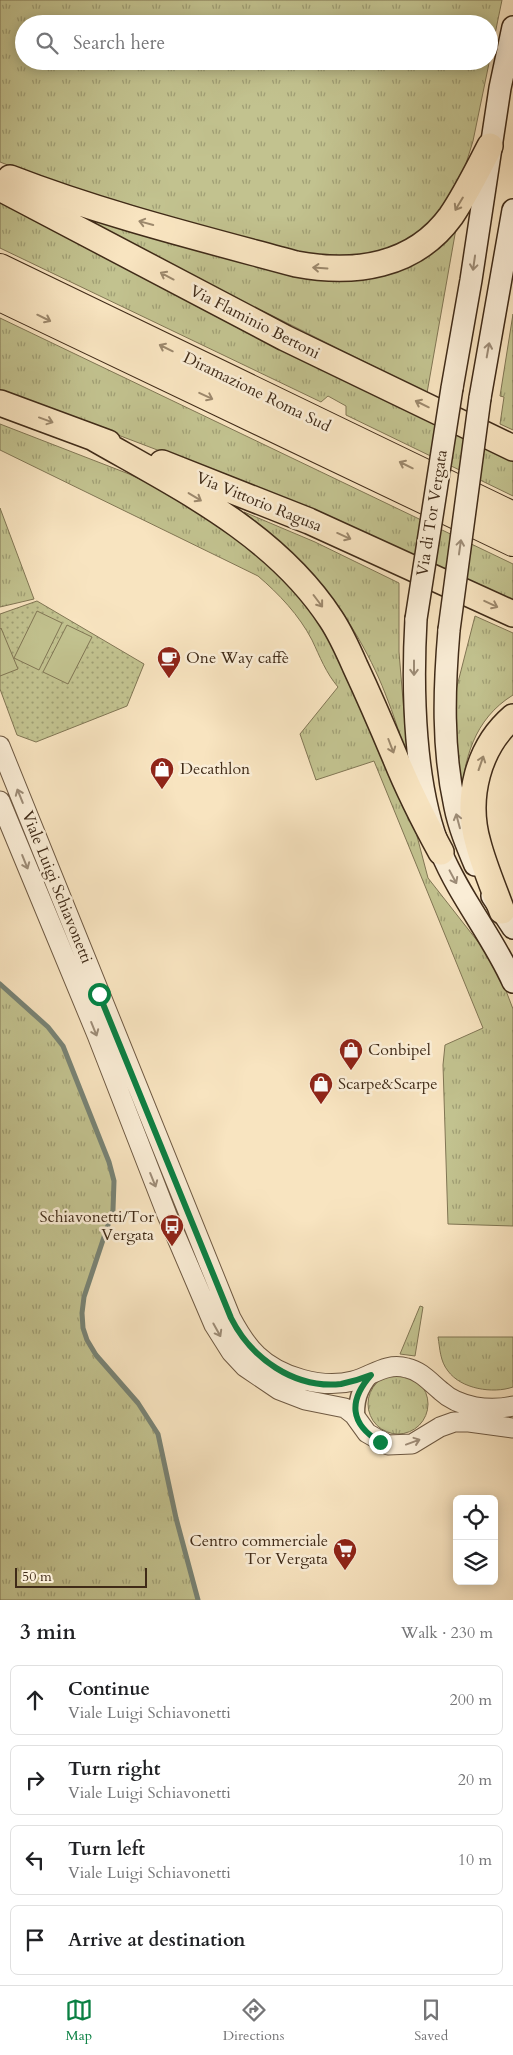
<!DOCTYPE html>
<meta charset="utf-8">
<style>
body{margin:0;font-family:Cardo,serif;background:#f6f6f6;color:#202124}
.controls{position:absolute;right:15px;bottom:15px;display:grid;overflow:hidden;border-radius:8px;box-shadow:0 2px 12px #0003}
.controls button{width:45px;height:45px;display:grid;place-items:center;padding:0;border:0;border-bottom:1px solid #e0e0e0;background:#fff;color:#202124;font:25px sans-serif}
.scale{position:absolute;left:15px;bottom:12px;width:132px;box-sizing:border-box;padding-left:5px;border:2px solid #402b18;border-top:0;font-size:14px;line-height:18px;white-space:nowrap;color:#402b18;-webkit-text-stroke:4px #faedd6;paint-order:stroke}
.stop{position:absolute;width:15px;height:15px;margin:-11px;border:4px solid #0b8043;border-radius:50%;background:#fff}
.stop.end{background:#0b8043;border-color:#fff;box-shadow:0 1px 5px #0008}
.list{margin:0;padding:0;list-style:none}
h2{display:flex;justify-content:space-between;align-items:center;height:65px;margin:0;padding:0 20px;font-size:21px}
h2 small{font-size:16px;font-weight:400;color:#757577}
.list li{display:grid;grid-template-columns:32px 1fr auto;gap:15px;align-items:center;box-sizing:border-box;height:70px;margin:0 10px 10px;padding:0 10px;border:1px solid #e0e0e0;border-radius:8px}
.list b{display:block;font-size:19px;white-space:nowrap}
.list p{margin:0;font-size:16px;white-space:nowrap;color:#757577}
.list em{font-size:16px;font-style:normal;color:#757577}
.icon{flex:none;width:28px;height:28px;fill:none;stroke:currentColor;stroke-width:2;stroke-linecap:round;stroke-linejoin:round}
.map{position:relative;flex:none;width:513px;height:1600px;overflow:hidden}
.search{position:absolute;background:#fff;box-shadow:0 2px 12px #0003;left:15px;right:15px;top:15px;height:55px;display:flex;align-items:center;gap:12px;box-sizing:border-box;padding:0 18px;border-radius:28px;color:#757577;font-size:19px}
.sheet{height:385px;background:#fff}
nav{display:flex;justify-content:space-around;align-items:center;box-sizing:border-box;height:70px;border-top:1px solid #e0e0e0;background:#fff;font-size:14px;color:#757577}
nav a{display:grid;justify-items:center;gap:2px}
nav .on{color:#0b8043}
.map>svg:first-child{display:block}
.grass{fill:url(#grass-tufts);stroke:#817654;fill-rule:evenodd}
.park{fill:url(#park-dots);stroke:#817654}
.pitch{fill:#c2c28f;stroke:#817654}
.lines{fill:none;stroke-linecap:round;stroke-linejoin:round}
.stream{stroke:#788375;stroke-width:5}
.minor-casing{stroke:#6e5942;stroke-width:18}
.tertiary-casing{stroke:#6e5942;stroke-width:21}
.secondary-casing{stroke:#402b18;stroke-width:24}
.trunk-casing{stroke:#402b18;stroke-width:28}
.motorway-casing{stroke:#402b18;stroke-width:30}
.minor{stroke:#faedd6;stroke-width:15}
.tertiary{stroke:#faedd6;stroke-width:19}
.secondary{stroke:#faedd6;stroke-width:21}
.trunk{stroke:#f8e4c0;stroke-width:25}
.motorway{stroke:#f8e4c0;stroke-width:28}
.secondary-bridge-casing{stroke:#402b18;stroke-width:24;stroke-linecap:butt}
.secondary-bridge{stroke:#faedd6;stroke-width:21}
.oneway{stroke:#9c886c}
.oneway2{stroke:#9d8c77}
.route{stroke:#0b8043;stroke-width:6}
.labels{text-anchor:middle;dominant-baseline:central;stroke-width:5;stroke-linejoin:round;paint-order:stroke}
.street-label{font-size:16px;fill:#402b18;stroke:#faedd6}
.poi-label{font-size:16px;fill:#402b18;stroke:#faedd6;text-anchor:start}
</style>
<div class="map">
<svg width="513" height="1600" viewBox="0 0 513 1600">
<defs>
<pattern id="grass-tufts" width="24" height="20" patternUnits="userSpaceOnUse" patternTransform="scale(1.25)"><rect width="24" height="20" fill="#c2c28f"/><path d="M3 7l-1-3M5 7V3M7 7l1-3M15 17l-1-3M17 17v-4M19 17l1-3" fill="none" stroke="#9f9e74"/></pattern>
<pattern id="park-dots" width="8" height="8" patternUnits="userSpaceOnUse" patternTransform="scale(1.25)"><rect width="8" height="8" fill="#c2c28f"/><path d="M2 2h.1M6 6h.1" fill="none" stroke="#9f9e74" stroke-width="1.8" stroke-linecap="round"/></pattern>
</defs>
<rect width="100%" height="100%" fill="#f8e4c0"/>
<filter id="stains"><feTurbulence type="fractalNoise" baseFrequency=".004" numOctaves="4"/><feColorMatrix values="0 0 0 0 .2 0 0 0 0 .09 0 0 0 0 .02 0 0 0 .5 -.17"/></filter>
<radialGradient id="worn" r=".72"><stop offset=".6" stop-color="#630" stop-opacity="0"/><stop offset="1" stop-color="#630" stop-opacity=".3"/></radialGradient>
<path class="grass" d="M0 0H502L473 141 464 170 458 183 435 217 415 235 393 248 359 258 312 255 194 224 41 178 0 162ZM24 24H489V61H24Z
M0 201 313 364 513 461V496L346 415V406L328 396 321 402 0 248Z
M66 210 331 277 457 223 427 393 265 312 244 304Z
M513 314V430L500 424 504 397 500 396Z
M0 318 513 564V602L181 459 0 390Z
M0 424 129 474 177 497 276 562 348 664 407 798 428 878 486 952 500 975 513 1009V1226L448 1224 443 1065 445 1045 483 1028 374 761 316 780 300 734 338 687C326 673 320 657 312 640 299 615 279 594 258 576L0 450Z
M0 508 34 599 0 607Z
M244 512 315 542 399 583V652L408 761C401 738 394 715 385 693 370 654 342 607 314 576 293 552 268 532 244 512Z
M475 616 513 633V695C474 719 463 760 461 803L458 783 455 694Z
M0 984 48 1027 63 1046 109 1162 114 1181 113 1210 84 1297 82 1313 83 1328 87 1340 96 1355 138 1403 158 1434 176 1518 198 1600H0Z
M420 1306 423 1307 415 1356 400 1354Z
M438 1337H513V1387C493 1394 461 1389 448 1371 440 1361 440 1349 438 1337Z
M368 1404a30 30 0 1 1 60 0a30 30 0 1 1-60 0Z"/>
<path class="park" d="M37 601 144 664 127 706 36 742 17 735 0 689V614Z"/>
<path class="pitch" d="M37 611 62 623 39 670 14 658Z
M67 625 92 637 68 684 43 672Z
M1 628 18 669 0 676V629Z"/>
<g class="lines">
<path class="stream" d="M0 984 48 1027 63 1046 109 1162 114 1181 113 1210 84 1297 82 1313 83 1328 87 1340 96 1355 138 1403 158 1434 176 1518 198 1600"/>
<g class="minor-casing">
<path id="minor" d="M357 1421C355 1402 359 1389 371 1375"/>
</g>
<g class="tertiary-casing">
<path id="tertiary" d="M0 746 231 1318C238 1331 246 1345 257 1355 280 1377 322 1389 353 1381 372 1376 386 1362 407 1368 421 1371 430 1382 441 1391 459 1408 490 1411 513 1406
M0 801 97 1035 167 1215 214 1325 231 1352 245 1367 279 1390 305 1400 345 1408 354 1415 367 1433 388 1445 412 1444 440 1427 454 1422H469L513 1428"/>
</g>
<g class="secondary-casing">
<path id="secondary" d="M452 388 471 280 500 88 513 27
M480 398 513 210
M416 619C412 690 414 787 441 852 460 898 493 937 513 982
M449 630C444 689 442 748 455 807 459 827 467 846 475 865
M492 896 513 928"/>
</g>
<g class="trunk-casing">
<path id="trunk" d="M10 178C103 214 200 238 296 264 354 275 414 267 451 216 466 194 478 169 490 146
M0 188 285 338 513 448
M0 403 108 443
M92 437C179 487 275 533 331 619 341 634 348 650 355 666 369 696 382 726 395 757 408 789 424 821 441 852
M162 463 309 521 513 614
M502 911C494 889 484 866 478 843 465 798 478 747 513 717"/>
</g>
<g class="motorway-casing">
<path id="motorway" d="M0 268 513 516
M0 297 513 542"/>
</g>
<use href="#minor" class="minor"/>
<use href="#tertiary" class="tertiary"/>
<use href="#secondary" class="secondary"/>
<use href="#trunk" class="trunk"/>
<use href="#motorway" class="motorway"/>
<g class="secondary-bridge-casing">
<path id="secondary-bridge" d="M416 619 452 388
M449 630 480 398"/>
</g>
<use href="#secondary-bridge" class="secondary-bridge"/>
</g>
<defs><path id="oneway-shaft" d="M-6 0H5M1.5-3L5.5 0L1.5 3" fill="none" stroke-width="1.6" stroke-linecap="round" stroke-linejoin="round" transform="scale(1.25)"/></defs>
<g class="oneway">
<use href="#oneway-shaft" transform="translate(459 204) rotate(121)"/>
<use href="#oneway-shaft" transform="translate(146 223) rotate(-165)"/>
<use href="#oneway-shaft" transform="translate(320 268) rotate(-176)"/>
<use href="#oneway-shaft" transform="translate(167 276) rotate(-152)"/>
<use href="#oneway-shaft" transform="translate(44 318) rotate(26)"/>
<use href="#oneway-shaft" transform="translate(166 348) rotate(-154)"/>
<use href="#oneway-shaft" transform="translate(206 396) rotate(25)"/>
<use href="#oneway-shaft" transform="translate(422 404) rotate(-154)"/>
<use href="#oneway-shaft" transform="translate(46 420) rotate(20)"/>
<use href="#oneway-shaft" transform="translate(406 465) rotate(-154)"/>
<use href="#oneway-shaft" transform="translate(195 497) rotate(31)"/>
<use href="#oneway-shaft" transform="translate(344 536) rotate(24)"/>
<use href="#oneway-shaft" transform="translate(318 601) rotate(53)"/>
<use href="#oneway-shaft" transform="translate(491 604) rotate(25)"/>
<use href="#oneway-shaft" transform="translate(391 746) rotate(69)"/>
<use href="#oneway-shaft" transform="translate(481 763) rotate(-71)"/>
</g>
<g class="oneway2">
<use href="#oneway-shaft" transform="translate(474 263) rotate(98)"/>
<use href="#oneway-shaft" transform="translate(488 350) rotate(-80)"/>
<use href="#oneway-shaft" transform="translate(460 547) rotate(-82)"/>
<use href="#oneway-shaft" transform="translate(414 668) rotate(90)"/>
<use href="#oneway-shaft" transform="translate(20 796) rotate(-112)"/>
<use href="#oneway-shaft" transform="translate(458 821) rotate(-105)"/>
<use href="#oneway-shaft" transform="translate(25 862) rotate(68)"/>
<use href="#oneway-shaft" transform="translate(453 877) rotate(62)"/>
<use href="#oneway-shaft" transform="translate(94 1029) rotate(68)"/>
<use href="#oneway-shaft" transform="translate(153 1180) rotate(68)"/>
<use href="#oneway-shaft" transform="translate(217 1330) rotate(61)"/>
<use href="#oneway-shaft" transform="translate(413 1442) rotate(-20)"/>
</g>
<g class="lines">
<path class="route" d="M99 994 231 1318C251 1358 294 1389 341 1384 351 1382 361 1379 371 1375 348 1401 350 1424 380 1442"/>
</g>
<defs>
<g id="cafe-pin" transform="scale(1.25)"><path d="M0 17L-7.5 6A9.5 9.5 0 1 1 7.5 6Z" fill="#8f2418" stroke="#faedd6"/><path d="M-5.5-4.5H6V0H3Q3 3.5 0 3.5H-2.5Q-5.5 3.5-5.5 0ZM3-3.2v2h1.7v-2ZM-6 4.5H4V6H-6Z" fill="#fff"/></g>
<g id="shop-pin" transform="scale(1.25)"><path d="M0 17L-7.5 6A9.5 9.5 0 1 1 7.5 6Z" fill="#8f2418" stroke="#faedd6"/><path d="M-5-2.5h2.3a2.7 3.5 0 0 1 5.4 0H5L5.5 6h-11ZM-1.5-2.5h3a1.5 2.3 0 0 0-3 0Z" fill="#fff"/></g>
<g id="bus-pin" transform="scale(1.25)"><path d="M0 17L-7.5 6A9.5 9.5 0 1 1 7.5 6Z" fill="#8f2418" stroke="#faedd6"/><path d="M-5-6H5V4H4V6H2V4H-2V6H-4V4H-5ZM-3.5-4V0h7V-4ZM-3.5 1.2v1.5H-2V1.2ZM2 1.2v1.5H3.5V1.2Z" fill="#fff"/></g>
<g id="supermarket-pin" transform="scale(1.25)"><path d="M0 17L-7.5 6A9.5 9.5 0 1 1 7.5 6Z" fill="#8f2418" stroke="#faedd6"/><path d="M-6-5.5h2.5l.6 2H6L4.5 2H-2.5L-4.4-4H-6ZM-1.5 3.2a1.3 1.3 0 1 0 .1 0ZM3 3.2a1.3 1.3 0 1 0 .1 0Z" fill="#fff"/></g>
</defs>
<g fill-rule="evenodd">
<use href="#cafe-pin" x="169" y="658"/>
<use href="#shop-pin" x="162" y="769"/>
<use href="#shop-pin" x="351" y="1050"/>
<use href="#shop-pin" x="321" y="1084"/>
<use href="#bus-pin" x="172" y="1226"/>
<use href="#supermarket-pin" x="345" y="1550"/>
</g>
<g class="labels">
<g class="street-label">
<text transform="translate(255 322) rotate(27)">Via Flaminio Bertoni</text>
<text transform="translate(257 392) rotate(26)">Diramazione Roma Sud</text>
<text transform="translate(259 502) rotate(22)">Via Vittorio Ragusa</text>
<text transform="translate(432 513) rotate(-81)">Via di Tor Vergata</text>
<text transform="translate(57 887) rotate(68)">Viale Luigi Schiavonetti</text>
</g>
<g class="poi-label">
<text x="186" y="658">One Way caffè</text>
<text x="180" y="769">Decathlon</text>
<text x="368" y="1050">Conbipel</text>
<text x="338" y="1084">Scarpe&amp;Scarpe</text>
<text x="154" y="1217" text-anchor="end">Schiavonetti/Tor<tspan x="154" dy="18">Vergata</tspan></text>
<text x="328" y="1541" text-anchor="end">Centro commerciale<tspan x="328" dy="18">Tor Vergata</tspan></text>
</g>
</g>
<rect width="100%" height="100%" filter="url(#stains)"/>
<rect width="100%" height="100%" fill="url(#worn)"/>
</svg>
<div class="controls">
<button><svg class="icon" aria-label="locate" viewBox="0 0 24 24"><circle cx="12" cy="12" r="6"/><path d="M12 2v4M12 18v4M2 12h4M18 12h4"/></svg></button>
<button><svg class="icon" aria-label="layers" viewBox="0 0 24 24"><path d="M12 4l9 5-9 5-9-5zM3 14l9 5 9-5"/></svg></button>
</div>
<div class="scale">50 m</div>
<div class="stop" style="left:99px;top:994px"></div>
<div class="stop end" style="left:380px;top:1442px"></div>
<div class="search"><svg class="icon" aria-label="search" viewBox="0 0 24 24"><circle cx="10" cy="10" r="6"/><path d="M15 15l6 6"/></svg>Search here</div>
</div>
<section class="sheet">
<h2>3 min<small>Walk · 230 m</small></h2>
<ul class="list">
<li><svg class="icon" aria-label="ahead" viewBox="0 0 24 24"><path d="M12 20V5M6 11l6-6 6 6"/></svg><div><b>Continue</b><p>Viale Luigi Schiavonetti</p></div><em>200 m</em></li>
<li><svg class="icon" aria-label="right" viewBox="0 0 24 24"><path d="M7 20v-9h11M14 6l5 5-5 5"/></svg><div><b>Turn right</b><p>Viale Luigi Schiavonetti</p></div><em>20 m</em></li>
<li><svg class="icon" aria-label="left" viewBox="0 0 24 24"><path d="M17 20v-9H6M10 6l-5 5 5 5"/></svg><div><b>Turn left</b><p>Viale Luigi Schiavonetti</p></div><em>10 m</em></li>
<li><svg class="icon" aria-label="arrive" viewBox="0 0 24 24"><path d="M6 21V4h12l-3 4 3 4H6"/></svg><div><b>Arrive at destination</b></div></li>
</ul>
</section>
<nav>
<a class="on"><svg class="icon" aria-label="map" viewBox="0 0 24 24"><path d="M3 6l6-2 6 2 6-2v14l-6 2-6-2-6 2zM9 4v14M15 6v14"/></svg>Map</a>
<a><svg class="icon" aria-label="directions" viewBox="0 0 24 24"><path d="M12 3l9 9-9 9-9-9zM9 14v-3h6M13 9l2 2-2 2"/></svg>Directions</a>
<a><svg class="icon" aria-label="saved" viewBox="0 0 24 24"><path d="M7 4h10v16l-5-4-5 4z"/></svg>Saved</a>
</nav>
